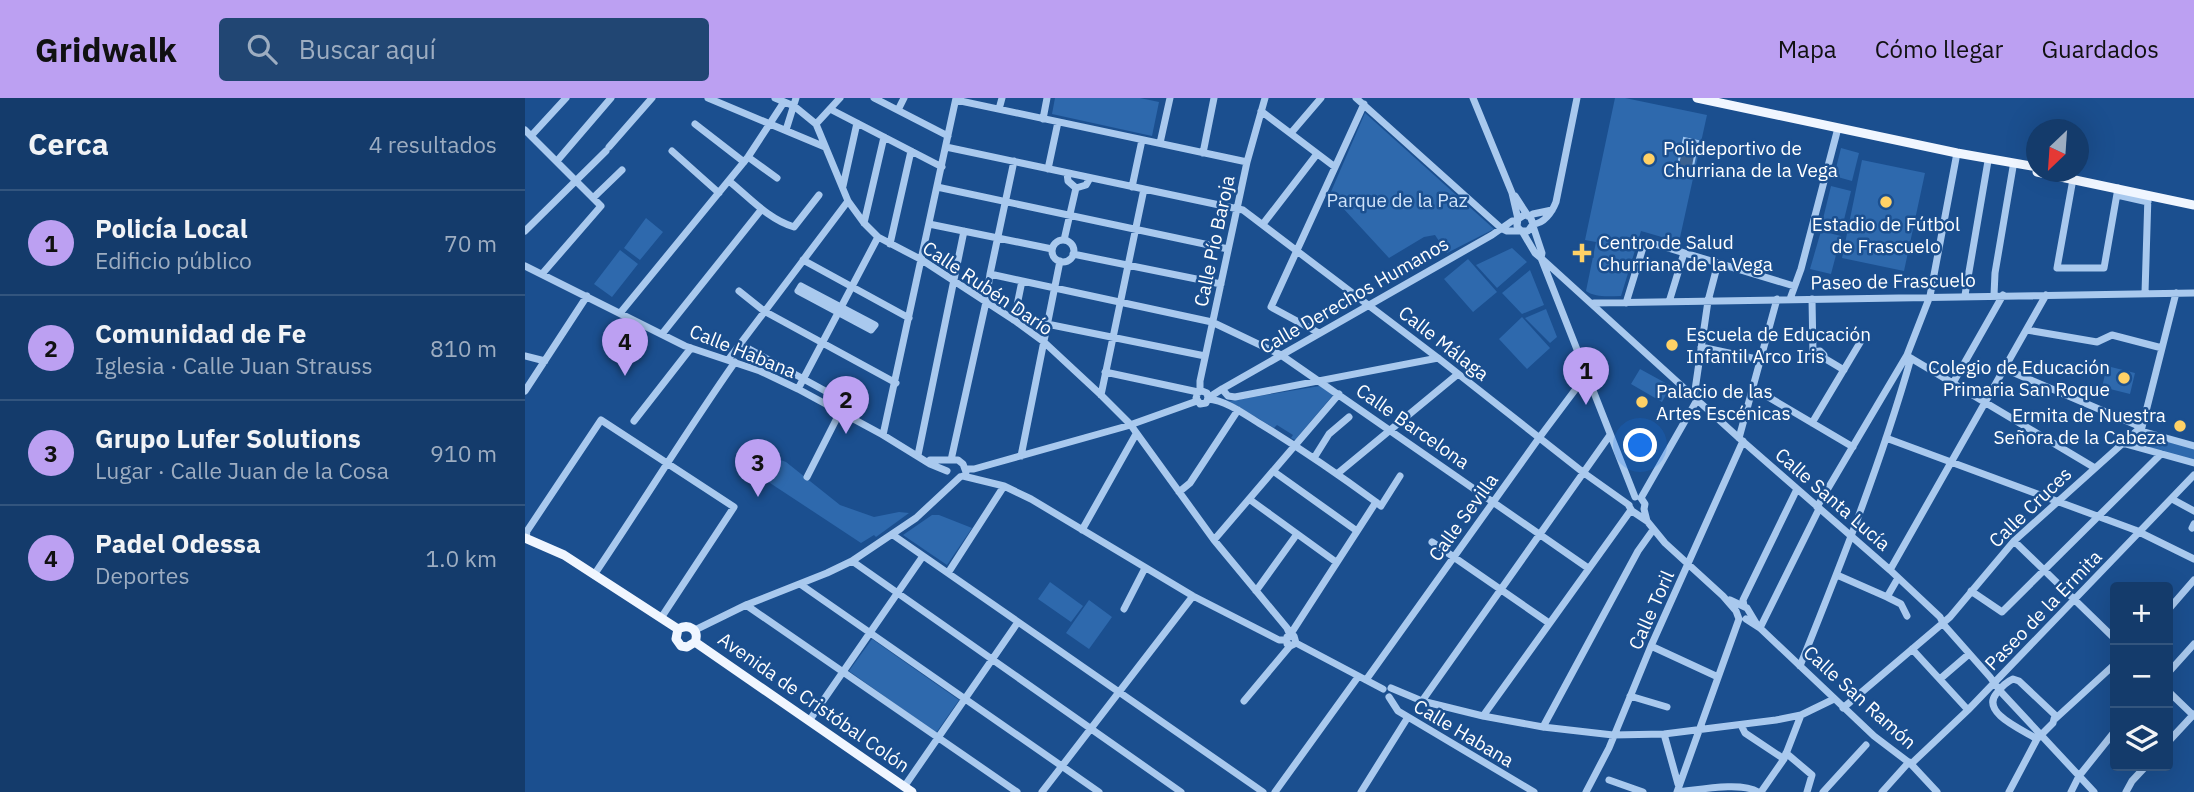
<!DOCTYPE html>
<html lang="es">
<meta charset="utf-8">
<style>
body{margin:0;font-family:"IBM Plex Sans",sans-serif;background:#214673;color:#f1f3f6}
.controls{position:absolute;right:21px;bottom:21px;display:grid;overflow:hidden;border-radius:7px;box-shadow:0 7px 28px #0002}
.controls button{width:63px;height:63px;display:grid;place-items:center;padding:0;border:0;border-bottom:2px solid #33557e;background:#143b6b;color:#f1f3f6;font:35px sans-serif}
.compass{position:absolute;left:1501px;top:21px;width:63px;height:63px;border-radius:50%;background:#143b6b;box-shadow:0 7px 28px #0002;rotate:205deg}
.you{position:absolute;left:1116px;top:348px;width:24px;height:24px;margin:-18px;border:5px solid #fff;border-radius:50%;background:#1a73e8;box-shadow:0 0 0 10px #1a73e833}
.badge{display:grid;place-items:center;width:46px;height:46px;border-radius:50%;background:#bca0f2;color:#111;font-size:23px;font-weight:700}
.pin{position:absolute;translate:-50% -58px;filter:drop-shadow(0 2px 4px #0008)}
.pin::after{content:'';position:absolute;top:37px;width:24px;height:21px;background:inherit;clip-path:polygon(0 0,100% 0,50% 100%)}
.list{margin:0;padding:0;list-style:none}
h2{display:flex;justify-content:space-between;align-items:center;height:91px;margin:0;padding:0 28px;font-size:30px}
h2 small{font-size:23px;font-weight:400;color:#9dadc1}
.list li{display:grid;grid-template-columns:46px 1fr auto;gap:21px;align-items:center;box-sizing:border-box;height:105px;padding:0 28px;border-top:2px solid #33557e}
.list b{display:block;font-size:26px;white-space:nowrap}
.list p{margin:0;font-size:23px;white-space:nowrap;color:#9dadc1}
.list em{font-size:23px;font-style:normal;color:#9dadc1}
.icon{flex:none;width:38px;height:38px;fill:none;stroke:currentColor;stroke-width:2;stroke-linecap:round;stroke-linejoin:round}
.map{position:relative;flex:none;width:1669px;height:694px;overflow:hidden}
header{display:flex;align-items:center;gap:42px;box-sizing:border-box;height:98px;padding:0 35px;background:#bca0f2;color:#111}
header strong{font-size:33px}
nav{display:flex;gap:38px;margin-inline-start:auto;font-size:24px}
.search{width:490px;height:63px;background:#214673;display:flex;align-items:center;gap:18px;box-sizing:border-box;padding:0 24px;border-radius:7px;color:#9dadc1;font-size:26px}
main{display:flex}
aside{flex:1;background:#143b6b}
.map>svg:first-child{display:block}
.green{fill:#2e69ad}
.water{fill:#3c6290;stroke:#9cc4f0;stroke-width:2}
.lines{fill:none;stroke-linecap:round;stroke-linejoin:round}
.minor{stroke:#a9c9ee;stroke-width:7}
.major{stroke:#f0f6ff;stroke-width:9}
.poi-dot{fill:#ffd166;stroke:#1b4f8f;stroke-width:2.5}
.labels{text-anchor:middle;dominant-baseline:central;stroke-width:5;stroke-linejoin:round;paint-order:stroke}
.poi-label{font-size:19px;fill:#fff;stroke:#1b4f8f;text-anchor:start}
.park-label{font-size:19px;fill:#cfe3fa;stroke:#1b4f8f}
.street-label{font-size:19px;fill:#fff;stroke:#1b4f8f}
</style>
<header>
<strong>Gridwalk</strong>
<div class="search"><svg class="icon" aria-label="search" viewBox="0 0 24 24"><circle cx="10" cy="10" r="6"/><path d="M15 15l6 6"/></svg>Buscar aquí</div>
<nav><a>Mapa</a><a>Cómo llegar</a><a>Guardados</a></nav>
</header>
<main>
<aside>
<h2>Cerca<small>4 resultados</small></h2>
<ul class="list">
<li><span class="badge">1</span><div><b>Policía Local</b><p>Edificio público</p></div><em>70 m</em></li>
<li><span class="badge">2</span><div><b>Comunidad de Fe</b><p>Iglesia · Calle Juan Strauss</p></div><em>810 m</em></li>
<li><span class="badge">3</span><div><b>Grupo Lufer Solutions</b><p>Lugar · Calle Juan de la Cosa</p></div><em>910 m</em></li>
<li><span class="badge">4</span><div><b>Padel Odessa</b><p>Deportes</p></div><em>1.0 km</em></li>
</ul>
</aside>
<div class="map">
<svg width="1669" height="694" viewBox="0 0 1669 694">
<rect width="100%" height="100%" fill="#1b4f8f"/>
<path class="green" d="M530 0H615L634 4 627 38 527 16Z
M1090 0H1100L1182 17 1154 144 1116 133 1096 198C1084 198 1071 200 1061 193L1071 144 1060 142Z
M840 15 969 131 922 155 910 137 899 139 864 160 805 96Z
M1316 50 1334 55 1327 83 1309 78Z
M1337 62 1400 75 1379 173 1317 160Z
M1306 88 1326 93 1317 130 1297 125Z
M121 120 138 134 115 162 99 150Z
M1296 133 1316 138 1306 176 1285 171Z
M987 150 1002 164 972 190 951 167Z
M95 152 113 166 87 199 69 186Z
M943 161 972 194 948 214 919 181Z
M1005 172 1019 207 997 216 977 195Z
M1021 211 1032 239 1025 245 1000 220Z
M997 219 1025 250 1002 271 974 241Z
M1582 268 1610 275 1605 296 1577 289Z
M1115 271 1146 288 1137 304 1106 286Z
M795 288 808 297 770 342 766 340 768 337 752 327 749 330 704 303Z
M1619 336 1669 351V363L1616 348Z
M250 360 261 364 315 407 349 419 374 414 384 415 351 439 349 437 336 445 236 379Z
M407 417H414L447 430 422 467 378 437Z
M525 484 558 508 546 524 513 501Z
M564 502 587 519 564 551 541 535Z
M347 541 434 602 411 635 324 573Z"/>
<path class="water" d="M1159 40 1173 43 1166 78 1151 75Z"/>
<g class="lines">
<path class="minor" d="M183 0 300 49
M250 0 269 8 291 26
M349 0 423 38
M831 0 976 130 982 133H1003L1008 126 1005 118 999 117 993 121 992 128 995 132
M948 0 987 95 993 121
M431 2 722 64
M305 11 417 69
M474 11 477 0
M373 12 379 0
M736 13 810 69
M518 21 522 0
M170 26 219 64
M291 26 323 103 339 125 353 139 397 162 489 222 519 244 576 297 605 326 689 442 762 530 765 537
M291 26 315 0
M0 32 76 108 17 176
M261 32 271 0
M766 35 796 0
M6 38 41 0
M635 45 645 0
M84 49 127 0
M421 49 718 112 913 260 1059 375 1104 407
M147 53 194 95
M678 55 689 0
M223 59 252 80
M32 63 86 0
M523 71 533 24
M542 75 543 83 551 90 561 87 565 80
M1548 81 1532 170H1579L1593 90
M204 83C225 100 243 121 269 129L294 97
M318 88 332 25
M412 89 703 151
M607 89 617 42
M1592 97 1623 104
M990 98 1003 118
M68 100 97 72
M1005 118 1008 116 1027 112
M339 125 359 39
M404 126 527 151
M738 126 792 56
M1008 126C1019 126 1027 114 1031 104L1052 0
M1008 128 1017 155 1016 160 1110 399
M0 133 81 53
M997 133 1010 155 1016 160 1214 340 1365 472 1415 519 1419 527 1465 579 1476 594 1569 694
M539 142 551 90
M527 153a11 11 0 1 1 22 0a11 11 0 1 1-22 0Z
M365 146 386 53
M548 156 696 186
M278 162 384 220
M0 168 160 248 235 273 273 291 358 337 405 366 422 373
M465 176 687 224 756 257 1063 470
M276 188 350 227 346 232 273 193Z
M214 193 239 213 371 285
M1620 195 1623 97
M1440 197 1463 63
M1469 197 1470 175 1488 69
M1265 201 1276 171 1313 30
M1287 201 1288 256 1292 261 1297 262 1299 260
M1144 204 1159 155
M1069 205 1669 195
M1101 205 1120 143 1269 188
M96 214 223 59 259 4
M489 222 497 183
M522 226 680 258
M1502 232 1572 244 1587 237 1637 250
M794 235 746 209 839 6
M137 236 236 112
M215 246 313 300 309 310
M1176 249 1236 262
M1288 254 1295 253 1299 257V260L1319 272
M0 258 20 263
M1384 259 1570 370
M203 262 323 103
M1480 271 1616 329
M580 274 673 294
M1428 285 1478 197
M1228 290 1328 349
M273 291 353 139
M697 291 703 298 710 299 913 260
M0 293 62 198
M675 293V283L722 64 740 0
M576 297 619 91
M1169 299 1183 203 1193 165
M683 300 682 295 677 293 673 294 671 300 675 306 681 305 683 300 697 291 967 137 987 123H992
M683 301C703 303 720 317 737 327 776 351 814 377 851 404
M109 323 166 250
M1287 325 1339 238
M1616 333 1669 348
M358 337 431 0
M1214 340 1252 201
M1361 340 1610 432 1669 461
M1597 345 1669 365
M1612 349 1651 195
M393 357 439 133
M496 358 535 163
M789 360 804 336 824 319
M405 362H433L438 366 441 374
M426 362 461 204 465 176 489 63
M441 371H449L602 328 672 303
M748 373 832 433
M812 376 933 276
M438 378 479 388 506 401 668 498 754 542H760
M282 379 315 314
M654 394 665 385 713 312
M1116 400 1172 302
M1116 400 1120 406 1119 411 1122 423
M724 401 811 464
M1647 401 1669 413
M851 404 856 408 875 378
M1104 408 1107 413 1122 423 1140 445 1198 498 1211 513 1214 521
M1292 409 1382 257 1405 198 1432 55
M1667 430 1669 426
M557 432 611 336
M368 437 738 694
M1 440 2 433 76 322 209 409 136 520
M689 442 814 296
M1489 443 1590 541
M907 444 1024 525
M327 463 656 694
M1365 472 1521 197
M423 475 479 388
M69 477C117 406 161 334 210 264
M1312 477 1362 499 1373 480
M275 486 574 694
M731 493 772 436
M1446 493 1477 514 1636 356
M1362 499 1376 506 1382 518
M1205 502 1222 510 1231 525
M221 507 492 694
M1219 508 1218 502 1272 391
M599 511 620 470
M1643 512 1669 482
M1221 521 1235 530 1349 638 1386 666 1412 694
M1235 530 1294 411
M170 532 221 507 302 475 327 463 391 420 435 379
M765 537 851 404
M771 545 769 538 762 539V546L765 548 771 545 858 591
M1126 548 1193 579
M1387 551 1443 612
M1275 568C1316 466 1356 365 1386 260
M1643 575 1669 546
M1415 581 1444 556
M1488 581 1494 583 1530 617 1528 625 1512 641C1498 632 1456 615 1471 596 1476 589 1481 584 1488 581Z
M841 582 1014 340 1062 276
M866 590 897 603 958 618 1018 629 1088 637 1139 636 1251 622 1276 617 1309 601
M1643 593 1669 618
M1105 598 1142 609
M864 599 873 613 1009 694
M719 603 765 548
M897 603 1085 337
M1318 610 1425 519 1489 443 1616 329
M958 618 1106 412
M1530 621 1590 566
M284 623 398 458
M1216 627 1220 635 1259 661
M1018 629 1113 453 1128 432
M1139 636 1153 686
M1643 644 1669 616
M1261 655 1287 677 1282 694
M1386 666 1443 612 1669 377
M1084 682 1118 694
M379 689 493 524
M517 694 668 498
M750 694 833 579
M836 694 883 619
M1061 694 1084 650 1126 548 1218 343
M1152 694 1214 521
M1153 694C1173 692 1216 683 1233 694
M1236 694 1259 661 1276 617
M1298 694 1341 647
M1357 694 1384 664
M1484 694 1512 641
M1546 694 1554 678 1590 633
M1601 694 1607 683 1621 668"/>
<path class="major" d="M1172 0 1432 55 1512 69
M1512 74 1669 107
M0 440 39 457 153 531
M153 531 151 541 156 548 162 549 170 544
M153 531C164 525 175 532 170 544
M170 544 387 694"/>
</g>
<g class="poi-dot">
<circle cx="1124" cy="61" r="7"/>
<circle cx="1361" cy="104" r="7"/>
<path d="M1053.5 144.5h7v7h7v7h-7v7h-7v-7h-7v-7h7z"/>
<circle cx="1147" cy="247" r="7"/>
<circle cx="1599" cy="280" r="7"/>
<circle cx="1117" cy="304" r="7"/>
<circle cx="1655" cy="328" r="7"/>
</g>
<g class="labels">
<g class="poi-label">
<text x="1138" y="50">Polideportivo de<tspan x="1138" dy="22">Churriana de la Vega</tspan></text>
<text x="1361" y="126" text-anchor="middle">Estadio de Fútbol<tspan x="1361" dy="22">de Frascuelo</tspan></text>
<text x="1073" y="144">Centro de Salud<tspan x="1073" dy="22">Churriana de la Vega</tspan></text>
<text x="1161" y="236">Escuela de Educación<tspan x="1161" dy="22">Infantil Arco Iris</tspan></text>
<text x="1585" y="269" text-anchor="end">Colegio de Educación<tspan x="1585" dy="22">Primaria San Roque</tspan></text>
<text x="1131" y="293">Palacio de las<tspan x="1131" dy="22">Artes Escénicas</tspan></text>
<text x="1641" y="317" text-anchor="end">Ermita de Nuestra<tspan x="1641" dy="22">Señora de la Cabeza</tspan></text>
</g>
<g class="park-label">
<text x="872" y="102">Parque de la Paz</text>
</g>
<g class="street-label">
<text transform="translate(689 143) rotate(-78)">Calle Pío Baroja</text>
<text transform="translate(1368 183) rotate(-1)">Paseo de Frascuelo</text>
<text transform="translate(463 190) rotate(34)">Calle Rubén Darío</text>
<text transform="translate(829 197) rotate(-30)">Calle Derechos Humanos</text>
<text transform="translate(919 245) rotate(38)">Calle Málaga</text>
<text transform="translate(218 253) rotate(22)">Calle Habana</text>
<text transform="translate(888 328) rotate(35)">Calle Barcelona</text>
<text transform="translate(1308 401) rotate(41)">Calle Santa Lucía</text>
<text transform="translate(1505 409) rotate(-44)">Calle Cruces</text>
<text transform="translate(938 419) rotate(-54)">Calle Sevilla</text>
<text transform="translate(1126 512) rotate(-66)">Calle Toril</text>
<text transform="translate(1518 512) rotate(-46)">Paseo de la Ermita</text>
<text transform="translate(1335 599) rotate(42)">Calle San Ramón</text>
<text transform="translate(289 604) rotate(35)">Avenida de Cristóbal Colón</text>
<text transform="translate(939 635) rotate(31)">Calle Habana</text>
</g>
</g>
</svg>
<div class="controls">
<button>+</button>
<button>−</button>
<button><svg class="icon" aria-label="layers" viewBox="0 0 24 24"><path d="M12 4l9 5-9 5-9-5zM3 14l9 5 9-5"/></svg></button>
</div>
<svg class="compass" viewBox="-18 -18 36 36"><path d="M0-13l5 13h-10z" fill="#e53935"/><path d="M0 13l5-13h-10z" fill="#9dadc1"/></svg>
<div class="you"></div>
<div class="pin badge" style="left:1061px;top:307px">1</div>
<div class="pin badge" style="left:321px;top:336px">2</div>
<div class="pin badge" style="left:233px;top:399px">3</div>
<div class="pin badge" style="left:100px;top:278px">4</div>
</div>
</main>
